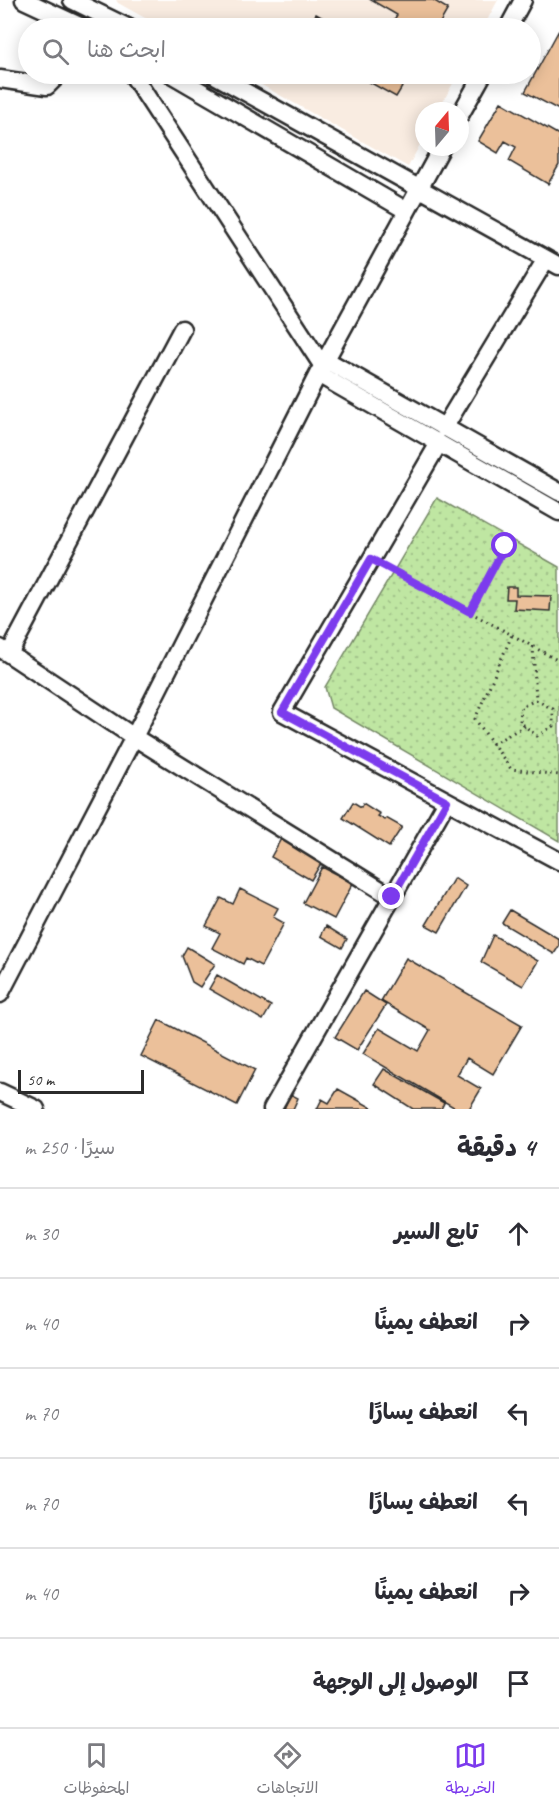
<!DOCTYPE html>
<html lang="ar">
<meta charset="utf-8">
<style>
body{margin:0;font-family:Caveat,"Playpen Sans Arabic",sans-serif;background:#f2f2f3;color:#2b2b33;direction:rtl}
.compass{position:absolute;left:415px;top:102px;width:54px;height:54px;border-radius:50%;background:#fff;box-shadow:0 3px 15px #0003;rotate:19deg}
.scale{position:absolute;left:18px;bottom:15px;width:126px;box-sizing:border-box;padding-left:6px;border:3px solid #2b2b2b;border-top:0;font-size:16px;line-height:21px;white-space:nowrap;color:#2b2b2b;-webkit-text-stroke:4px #fff;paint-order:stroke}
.stop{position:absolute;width:18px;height:18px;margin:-14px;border:4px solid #7c3aed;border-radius:50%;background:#fff}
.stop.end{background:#7c3aed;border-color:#fff;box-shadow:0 2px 6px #0008}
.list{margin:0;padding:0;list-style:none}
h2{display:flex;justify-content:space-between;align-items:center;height:78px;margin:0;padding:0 24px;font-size:26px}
h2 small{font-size:20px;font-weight:400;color:#7c7c81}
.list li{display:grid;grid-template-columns:39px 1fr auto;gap:18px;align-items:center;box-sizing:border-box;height:90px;padding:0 24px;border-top:2px solid #e1e1e2}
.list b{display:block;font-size:22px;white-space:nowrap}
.list em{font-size:20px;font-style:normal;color:#7c7c81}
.icon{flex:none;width:33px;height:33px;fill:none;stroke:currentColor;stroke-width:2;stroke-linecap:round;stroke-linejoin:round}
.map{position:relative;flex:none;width:559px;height:1109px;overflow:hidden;direction:ltr}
.search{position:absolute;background:#fff;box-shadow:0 3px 15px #0003;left:18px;right:18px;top:18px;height:66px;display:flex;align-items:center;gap:15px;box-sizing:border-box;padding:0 21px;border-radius:33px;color:#7c7c81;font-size:22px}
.sheet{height:618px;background:#fff}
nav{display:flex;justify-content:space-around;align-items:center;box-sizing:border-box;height:84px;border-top:2px solid #e1e1e2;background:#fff;font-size:16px;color:#7c7c81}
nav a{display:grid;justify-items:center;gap:3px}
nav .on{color:#7c3aed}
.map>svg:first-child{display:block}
.built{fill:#f9ece1}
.park{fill:url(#park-dots);stroke:#758866;stroke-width:1.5}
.building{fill:#ebc09a;stroke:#2b2b2b;stroke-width:1.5}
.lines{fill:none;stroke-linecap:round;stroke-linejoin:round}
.minor-casing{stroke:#2b2b2b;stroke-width:21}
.path{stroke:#2b2b2b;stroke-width:3;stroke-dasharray:1.5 4.5;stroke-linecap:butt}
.minor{stroke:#fff;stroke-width:16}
.route{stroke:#7c3aed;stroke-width:8}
</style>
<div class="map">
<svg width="559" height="1109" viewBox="0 0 559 1109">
<defs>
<pattern id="park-dots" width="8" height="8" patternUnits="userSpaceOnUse" patternTransform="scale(1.5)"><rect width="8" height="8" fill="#bfe6a2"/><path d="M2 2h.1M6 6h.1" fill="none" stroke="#a4c58c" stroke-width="1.8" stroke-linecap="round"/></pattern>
</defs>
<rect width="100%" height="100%" fill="#fff"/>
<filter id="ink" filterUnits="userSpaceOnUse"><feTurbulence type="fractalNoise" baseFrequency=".0167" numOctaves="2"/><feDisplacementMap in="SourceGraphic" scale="12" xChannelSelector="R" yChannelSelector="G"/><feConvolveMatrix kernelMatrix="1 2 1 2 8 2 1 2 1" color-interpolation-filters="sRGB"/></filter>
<g filter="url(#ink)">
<path class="built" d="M116 0H498L483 28H163L118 3Z
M242 74H458L438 111H424V137L408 167Z"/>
<path class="park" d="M437 498 559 567V841L331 708 325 687Z"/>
<path class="building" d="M371 0H433L448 9 437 28H389L397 15Z
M316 14 341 28H307Z
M559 30V110L525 92Z
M355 74H410L396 97Z
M501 102 559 135V165L548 184 509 161 516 147 505 141 498 153 478 141Z
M507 587H516V595L551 596 550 611 514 609 515 599H506Z
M353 802 361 807 363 803 380 814 378 816 385 820 386 818 402 827 389 847 343 818Z
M282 837 289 841 288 843 323 860 311 880 271 857Z
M322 867 353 883 334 919 303 903Z
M454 878 466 886 439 932 426 925Z
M240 889 278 908 273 917 284 923 261 966 246 958 243 964 212 948 220 933 206 926 221 898 233 904Z
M510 910 559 939V946L554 954 502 923Z
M326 926 347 939 342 948 321 936Z
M493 935 538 961 523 986 481 962Z
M187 947 215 964 200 987 192 982 182 956Z
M406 958 522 1025 493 1074 467 1058 457 1075 481 1089 469 1109H457L363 1054 379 1028 418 1051 430 1030 381 1001Z
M217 975 271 1006 263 1020 209 989Z
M364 991 386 1005 357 1050 335 1037Z
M159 1020 255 1070 237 1105 141 1056Z
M384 1069 444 1103 441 1109H413L374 1084Z
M338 1089 374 1109H317L322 1099 329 1103Z
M290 1094 298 1098 293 1109H284Z"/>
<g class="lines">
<g class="minor-casing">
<path id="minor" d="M24 0 84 28
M72 0 129 28
M508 28 523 0
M132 74 322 365
M171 74 407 211
M213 74 559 266
M0 79 47 86 59 74
M460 115 483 74
M326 360 559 492
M318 374 559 512
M444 428 546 259
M439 443 282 712 559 861
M0 648 134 737 392 897
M9 654 182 329
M0 994 134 737 318 374 442 147
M0 1092 36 1109
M272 1109 447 801"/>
</g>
<path class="path" d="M386 567 512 635 475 719 511 769 559 775
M470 612 505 546
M512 635 559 661
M533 646 536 700
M536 700 553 709V726L537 736 520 722 521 707Z
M492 744 525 726"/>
<use href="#minor" class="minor"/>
</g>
</g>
<g class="lines" filter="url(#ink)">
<path class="route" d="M392 897 447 801 282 712 371 559 470 612 505 546"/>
</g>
</svg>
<svg class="compass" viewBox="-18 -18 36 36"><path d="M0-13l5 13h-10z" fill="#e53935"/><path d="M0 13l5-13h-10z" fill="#7c7c81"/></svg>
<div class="scale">50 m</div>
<div class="stop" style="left:505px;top:546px"></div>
<div class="stop end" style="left:392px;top:897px"></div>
<div class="search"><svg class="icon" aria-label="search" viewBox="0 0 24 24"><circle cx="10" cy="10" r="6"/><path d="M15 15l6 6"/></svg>ابحث هنا</div>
</div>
<section class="sheet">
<h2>4 دقيقة<small>سيرًا · 250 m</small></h2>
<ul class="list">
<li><svg class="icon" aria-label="ahead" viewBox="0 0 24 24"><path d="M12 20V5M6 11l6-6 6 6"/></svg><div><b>تابع السير</b></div><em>30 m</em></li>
<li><svg class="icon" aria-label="right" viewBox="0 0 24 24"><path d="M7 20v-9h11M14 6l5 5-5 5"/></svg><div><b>انعطف يمينًا</b></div><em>40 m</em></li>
<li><svg class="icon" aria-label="left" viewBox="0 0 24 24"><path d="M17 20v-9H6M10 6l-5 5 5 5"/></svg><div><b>انعطف يسارًا</b></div><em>70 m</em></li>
<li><svg class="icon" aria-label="left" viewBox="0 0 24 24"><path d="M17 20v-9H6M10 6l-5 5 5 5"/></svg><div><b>انعطف يسارًا</b></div><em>70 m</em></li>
<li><svg class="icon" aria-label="right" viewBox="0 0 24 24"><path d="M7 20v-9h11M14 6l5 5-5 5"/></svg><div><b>انعطف يمينًا</b></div><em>40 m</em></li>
<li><svg class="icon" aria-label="arrive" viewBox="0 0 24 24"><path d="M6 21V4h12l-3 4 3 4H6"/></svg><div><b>الوصول إلى الوجهة</b></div></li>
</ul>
</section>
<nav>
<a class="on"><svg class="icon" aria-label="map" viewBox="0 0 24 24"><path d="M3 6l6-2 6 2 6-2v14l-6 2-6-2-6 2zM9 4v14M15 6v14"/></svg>الخريطة</a>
<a><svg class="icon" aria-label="directions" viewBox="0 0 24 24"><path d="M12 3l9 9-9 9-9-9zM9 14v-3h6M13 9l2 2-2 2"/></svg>الاتجاهات</a>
<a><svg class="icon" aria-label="saved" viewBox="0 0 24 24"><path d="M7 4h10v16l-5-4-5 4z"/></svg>المحفوظات</a>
</nav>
